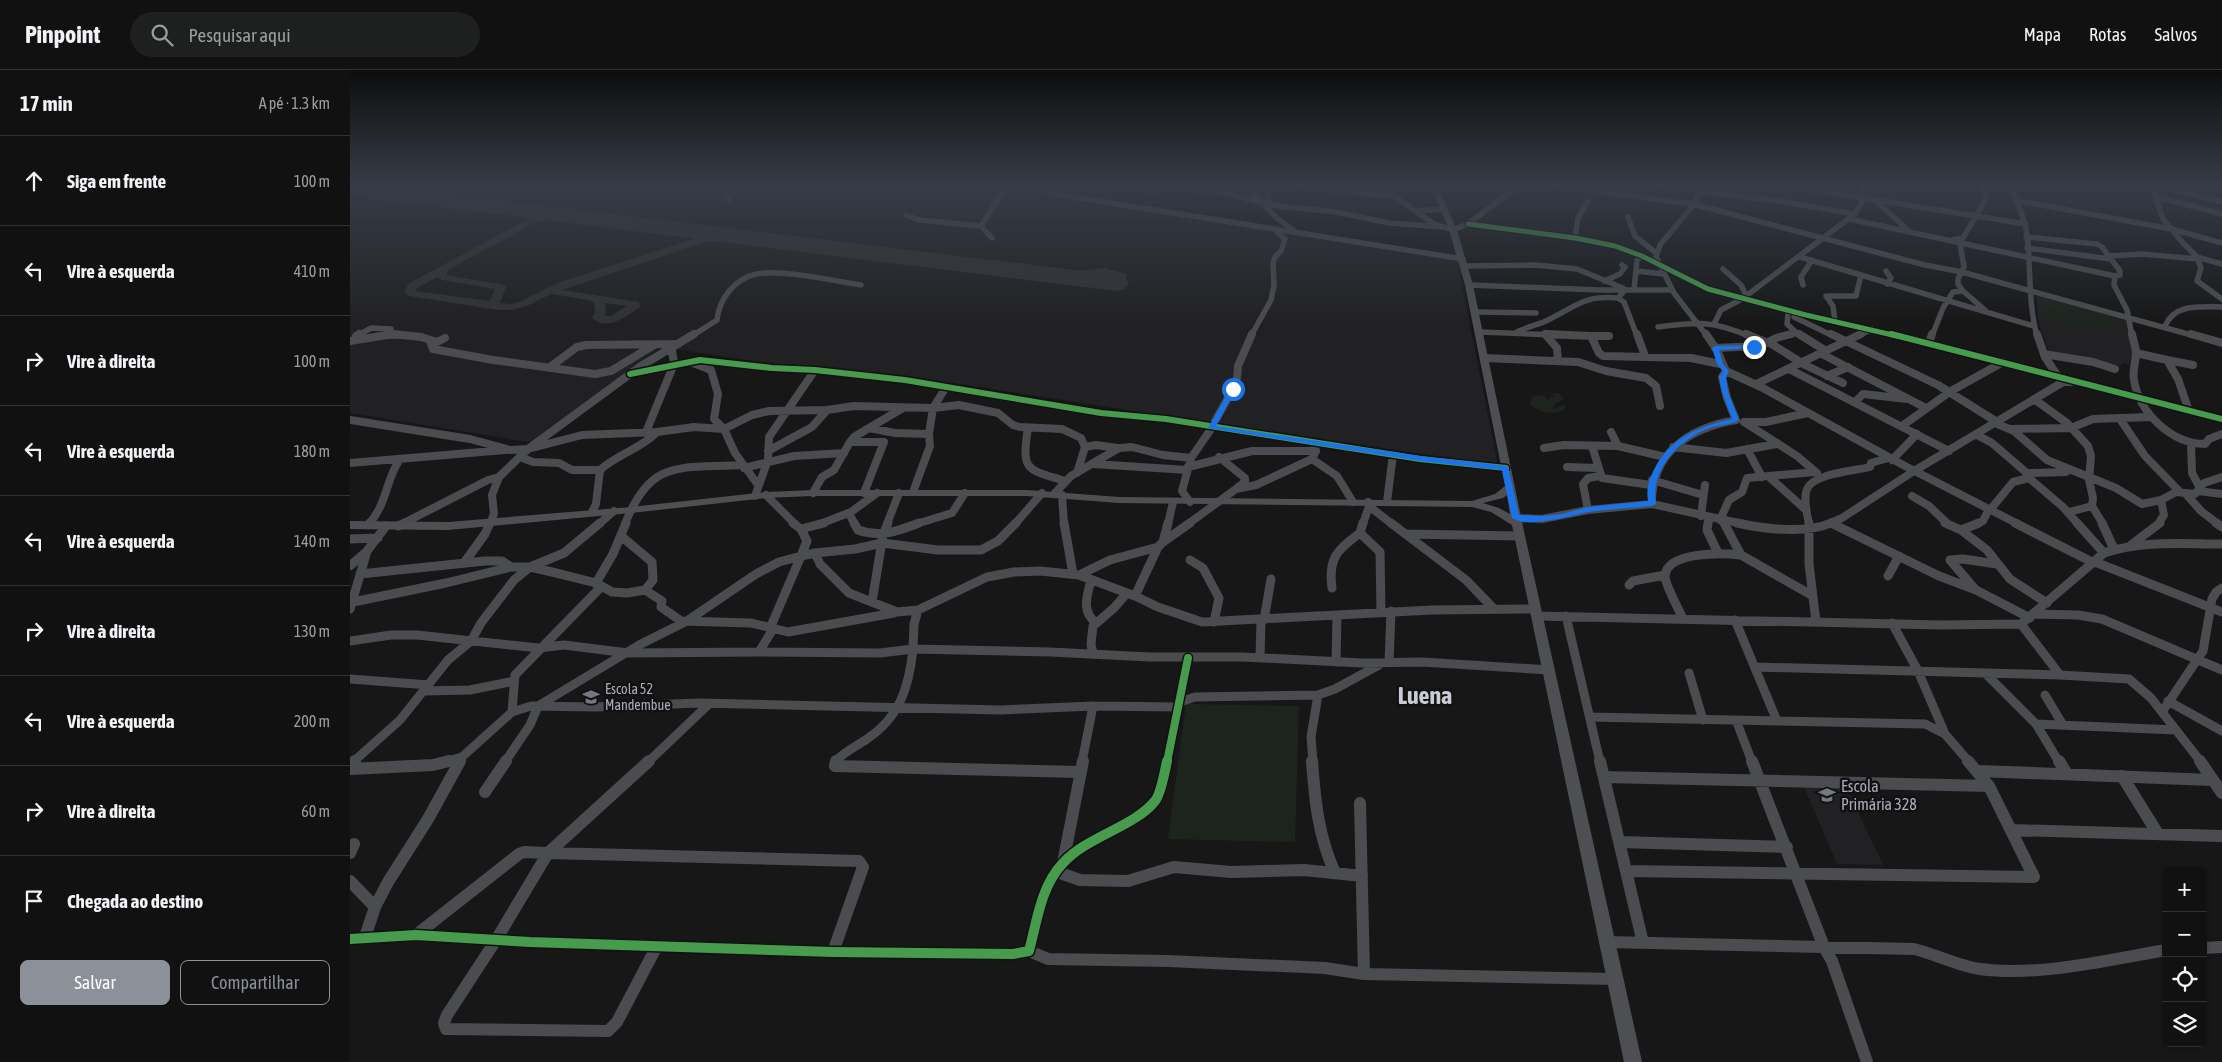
<!DOCTYPE html>
<html lang="pt">
<meta charset="utf-8">
<style>
body{margin:0;font-family:"Asap Condensed",sans-serif;background:#1e1f1f;color:#f1f3f6}
.controls{position:absolute;right:15px;bottom:15px;display:grid;overflow:hidden;border-radius:8px;box-shadow:0 1px 4px #0004}
.controls button{width:45px;height:45px;display:grid;place-items:center;padding:0;border:0;border-bottom:1px solid #303131;background:#111;color:#f1f3f6;font:25px sans-serif}
.stop{position:absolute;width:15px;height:15px;margin:-11px;border:4px solid #1a73e8;border-radius:50%;background:#fff}
.stop.end{background:#1a73e8;border-color:#fff;box-shadow:0 1px 5px #0008}
.list{margin:0;padding:0;list-style:none}
h2{display:flex;justify-content:space-between;align-items:center;height:65px;margin:0;padding:0 20px;font-size:21px}
h2 small{font-size:16px;font-weight:400;color:#9c9d9f}
.list li{display:grid;grid-template-columns:32px 1fr auto;gap:15px;align-items:center;box-sizing:border-box;height:90px;padding:0 20px;border-top:1px solid #303131}
.list b{display:block;font-size:19px;white-space:nowrap}
.list em{font-size:16px;font-style:normal;color:#9c9d9f}
.actions{display:flex;gap:10px;padding:15px 20px}
.actions a{flex:1;padding:11px 0;border:1px solid #8c9099;border-radius:8px;text-align:center;font-size:18px;color:#8c9099}
.actions .main{background:#8c9099;color:#fff}
.icon{flex:none;width:28px;height:28px;fill:none;stroke:currentColor;stroke-width:2;stroke-linecap:round;stroke-linejoin:round}
.map{position:relative;flex:none;width:1872px;height:992px;overflow:hidden}
header{display:flex;align-items:center;gap:30px;box-sizing:border-box;height:70px;padding:0 25px;background:#111;border-bottom:1px solid #303131}
header strong{font-size:24px}
nav{display:flex;gap:28px;margin-inline-start:auto;font-size:18px}
.search{width:350px;height:45px;background:#1e1f1f;display:flex;align-items:center;gap:12px;box-sizing:border-box;padding:0 18px;border-radius:28px;color:#9c9d9f;font-size:19px}
main{display:flex}
aside{flex:1;background:#111}
.map>svg:first-child{display:block}
.built{fill:#212123}
.green{fill:#1d241e}
.lines{fill:none;stroke-linecap:round;stroke-linejoin:round}
.taxiway{fill:#313233;fill-rule:evenodd}
.runway{fill:#313233;fill-rule:evenodd}
.minor-far3{stroke:#4b4c50;stroke-width:5.5}
.minor-far2{stroke:#4b4c50;stroke-width:8}
.minor-far1{stroke:#4b4c50;stroke-width:9}
.minor{stroke:#4b4c50;stroke-width:12}
.major{fill:#4d4f52;fill-rule:evenodd}
.cycleway-far3-casing{stroke:#111113;stroke-width:7}
.cycleway-far2-casing{stroke:#111113;stroke-width:9}
.cycleway-far1-casing{stroke:#111113;stroke-width:11}
.cycleway-casing{stroke:#111113;stroke-width:13}
.cycleway-far3{stroke:#469c4c;stroke-width:5}
.cycleway-far2{stroke:#469c4c;stroke-width:6}
.cycleway-far1{stroke:#469c4c;stroke-width:8}
.cycleway{stroke:#469c4c;stroke-width:10}
.route{fill:#1a73e8}
.labels{text-anchor:middle;dominant-baseline:central;stroke-width:5;stroke-linejoin:round;paint-order:stroke}
.poi-label{font-size:14px;fill:#a8adb8;stroke:#111113;text-anchor:start}
.near-poi-label{font-size:16px;fill:#a8adb8;stroke:#111113;text-anchor:start}
.town-label{font-size:24px;font-weight:bold;fill:#c9ccd4;stroke:#111113}
</style>
<header>
<strong>Pinpoint</strong>
<div class="search"><svg class="icon" aria-label="search" viewBox="0 0 24 24"><circle cx="10" cy="10" r="6"/><path d="M15 15l6 6"/></svg>Pesquisar aqui</div>
<nav><a>Mapa</a><a>Rotas</a><a>Salvos</a></nav>
</header>
<main>
<aside>
<h2>17 min<small>A pé · 1.3 km</small></h2>
<ul class="list">
<li><svg class="icon" aria-label="ahead" viewBox="0 0 24 24"><path d="M12 20V5M6 11l6-6 6 6"/></svg><div><b>Siga em frente</b></div><em>100 m</em></li>
<li><svg class="icon" aria-label="left" viewBox="0 0 24 24"><path d="M17 20v-9H6M10 6l-5 5 5 5"/></svg><div><b>Vire à esquerda</b></div><em>410 m</em></li>
<li><svg class="icon" aria-label="right" viewBox="0 0 24 24"><path d="M7 20v-9h11M14 6l5 5-5 5"/></svg><div><b>Vire à direita</b></div><em>100 m</em></li>
<li><svg class="icon" aria-label="left" viewBox="0 0 24 24"><path d="M17 20v-9H6M10 6l-5 5 5 5"/></svg><div><b>Vire à esquerda</b></div><em>180 m</em></li>
<li><svg class="icon" aria-label="left" viewBox="0 0 24 24"><path d="M17 20v-9H6M10 6l-5 5 5 5"/></svg><div><b>Vire à esquerda</b></div><em>140 m</em></li>
<li><svg class="icon" aria-label="right" viewBox="0 0 24 24"><path d="M7 20v-9h11M14 6l5 5-5 5"/></svg><div><b>Vire à direita</b></div><em>130 m</em></li>
<li><svg class="icon" aria-label="left" viewBox="0 0 24 24"><path d="M17 20v-9H6M10 6l-5 5 5 5"/></svg><div><b>Vire à esquerda</b></div><em>200 m</em></li>
<li><svg class="icon" aria-label="right" viewBox="0 0 24 24"><path d="M7 20v-9h11M14 6l5 5-5 5"/></svg><div><b>Vire à direita</b></div><em>60 m</em></li>
<li><svg class="icon" aria-label="arrive" viewBox="0 0 24 24"><path d="M6 21V4h12l-3 4 3 4H6"/></svg><div><b>Chegada ao destino</b></div></li>
</ul>
<div class="actions"><a class="main">Salvar</a><a>Compartilhar</a></div>
</aside>
<div class="map">
<svg width="1872" height="992" viewBox="0 0 1872 992">
<rect width="100%" height="100%" fill="#171717"/>
<path class="built" d="M0 116H661L672 120 1107 190 1148 395 816 346 571 308 418 293 311 277 184 373 0 343Z
M1686 222 1779 246 1784 292H1778L1781 295 1772 293V296L1699 282 1689 255Z
M1453 715 1496 716 1533 795 1487 794Z"/>
<path class="green" d="M290 116H352L377 119 356 135 275 122Z
M1692 231 1764 244 1768 263 1694 249Z
M1203 323H1209L1214 329 1204 335 1202 339 1215 335V340C1199 345 1193 344 1180 334L1183 326 1194 325 1199 331 1200 327H1204Z
M836 634 949 636 945 772 818 769Z"/>
<g class="lines">
<path class="taxiway" d="M207 142 212 145 210 147 186 152 98 200 96 205 155 215 156 217 150 233 162 234 169 232 207 213 350 167 377 162 382 165 377 168 355 172 212 220 289 232 290 236 289 238C276 246 256 263 242 247L245 243 244 233 239 230 201 224 177 236 162 240H148L59 226 54 223 58 214 180 148ZM87 207 92 210 145 219 140 231 65 221 67 218ZM255 233 277 236 261 246H254L256 243Z
M755 198 776 204 777 206 775 213 762 215 761 213 766 208 755 204 708 209 703 206 708 203Z"/>
<path class="runway" d="M0 116H32L766 205 775 207 779 213 775 219 766 221 0 126Z"/>
<path class="minor-far3" d="M364 116H366
M668 116 711 125 1113 189
M818 116 874 123 928 136 987 142 1039 153 1091 157
M896 116 928 149 943 160
M917 116 918 134
M949 116 1038 126
M1022 116 1046 127 1084 154 1103 160 1118 154 1168 116
M1205 116 1343 134 1575 195 1612 202 1845 266
M1307 116 1429 131 1505 144
M1353 116 1341 138 1310 175 1306 187 1324 223 1357 266
M1425 116 1464 120 1676 154
M1660 116C1668 132 1674 147 1677 164 1681 198 1678 233 1687 266
M1802 116 1813 149 1833 173 1847 187 1872 194
M1808 116 1872 132
M802 122 811 116
M711 125 716 116
M1807 127 1872 144
M1668 131 1822 159 1872 173
M380 132 374 121 377 119 375 117 384 116
M1527 132 1560 162
M1067 141 1095 139
M556 145 569 150 631 156
M1278 147 1285 166 1306 183
M1499 149 1765 206
M1118 154 1225 168 1265 176 1292 186 1358 219 1456 245 1547 266
M1676 167 1747 174 1752 177 1770 201V205L1765 206 1764 215 1777 240 1782 266
M642 168 631 156 652 122 671 117
M1225 168 1228 148 1238 131
M1602 170 1613 168 1636 129 1633 116
M1610 174 1614 197 1608 209V214L1613 221 1635 240
M1677 178 1761 189
M1758 186 1792 184 1848 189
M1450 187 1684 256
M1847 187 1851 198 1847 211 1872 229
M1115 196 1185 195 1227 199 1273 218
M1373 199 1391 215 1396 225
M1286 201 1314 204
M1536 201 1541 208 1537 214
M1254 211 1270 204 1275 197 1272 195
M1119 215 1250 220H1322
M1453 215 1451 207 1462 190
M1284 220 1287 190 1292 186
M1268 228 1274 232 1287 266
M1126 242 1186 243
M1438 244 1437 254 1450 266
M1444 247 1483 266
M1485 251 1483 236 1476 226H1506L1511 205
M1364 254 1371 240 1392 229 1505 144 1513 130 1512 116
M1815 256C1825 233 1850 237 1872 237
M1308 257C1348 252 1361 250 1399 266
M1130 262 1231 266
M1167 262C1176 257 1187 255 1196 251 1226 237 1232 225 1268 228L1275 220
M1195 264 1197 266
M7 266 21 258 41 259
M25 266H60
M342 266 367 250C369 229 385 208 407 204 432 199 484 211 511 215
M901 266 921 230 924 215 923 193 925 187 931 181 935 169 925 160
M1436 266 1447 263
M1508 266 1522 259
M1582 266 1593 238 1603 222 1613 221"/>
<path class="minor-far2" d="M1195 264 1207 278 1208 291
M1197 264 1241 266 1249 283 1253 286 1341 288 1370 294
M1287 264 1295 286
M1396 264 1418 273
M1449 264 1476 281
M1481 264 1588 315 1647 352
M1541 264 1872 349
M1687 264 1695 287 1709 308
M1782 264C1783 270 1786 277 1786 283 1786 293 1782 300 1784 310 1789 343 1822 374 1855 374L1859 369 1872 364
M1841 264 1872 273
M6 266 9 264
M1241 266H1259
M0 271 43 264 71 267 87 272 95 268
M80 271 83 279 143 290 245 304 261 301 304 275
M1420 273 1455 295 1493 313
M1579 273 1582 264
M1365 278 1410 276 1426 268 1441 264
M1470 283 1576 338
M1786 283 1817 290
M1694 284 1743 292 1765 299
M1134 288 1228 292 1256 301 1296 308 1306 316 1310 336
M343 293 361 300 368 324 364 349 374 359 385 383 408 415
M200 297 227 277 236 275 328 274
M1439 299 1599 381
M1376 301 1411 317 1555 396 1668 454
M280 304 350 290 422 298 465 300 555 310 751 343 816 349 1070 389 1156 398
M1477 306 1498 297
M1406 314 1511 264
M1684 329 1717 353 1738 376 1741 386 1739 410 1743 428 1742 436 1753 454
M1505 332 1513 324 1557 329
M1839 341 1828 309 1817 290 1843 295
M1770 349 1795 386 1830 422
M0 350 120 369 160 380 178 379 291 296 344 264
M1394 352 1447 386 1467 403
M1394 352H1416L1458 343
M1645 353 1664 361 1697 390 1766 418 1792 434 1811 430
M1552 356 1601 321 1653 292
M519 358 553 338
M678 358C671 402 677 399 715 411
M1660 359 1721 358 1743 349 1800 347
M296 362 324 294 322 280
M1261 362 1268 376
M1627 365 1642 373 1678 404
M500 372 504 367 519 358 545 363 579 364
M1841 374 1842 403 1849 416
M1242 376 1252 408 1301 415
M735 377 746 375 767 378
M1323 377 1376 383 1427 374
M1194 378 1214 375 1268 376 1315 387
M1397 379 1412 407
M418 381 462 357 477 340
M170 387 183 392 209 393 222 400H250
M869 387 895 408V412L888 417
M962 389 987 406 1003 432
M1542 390 1567 364
M0 393 155 380
M743 394 837 400
M838 397 902 381H966
M1217 397 1248 398
M394 398 444 386 494 383
M1418 406 1456 440
M1679 408 1713 437 1728 454
M1302 410 1353 425
M1848 421 1872 424
M563 422 580 376 579 364 583 338 596 317
M463 423 472 407 484 400 500 372H534L514 423
M704 424 721 406 769 378 782 377 813 385 841 388
M1836 424 1851 441 1868 454
M416 425 445 454
M712 425 714 454
M405 426 418 390 419 367 465 300
M1562 426 1579 436 1598 454
M840 432 832 421 841 388 859 362 883 319 887 308 888 296 902 264
M1037 432 1043 384
M1302 434C1301 383 1339 358 1386 350L1377 328 1372 307 1376 301 1367 280 1356 264
M1019 436 1042 454
M1238 440 1233 414 1238 408 1250 406
M1640 440 1663 412 1679 408 1678 404 1680 403 1716 402
M242 442 246 434 250 400C267 384 291 379 307 362
M1719 442 1742 436
M499 444 505 454
M1351 446 1355 415
M1166 448 1192 449 1238 440 1302 434 1393 454
M1370 450 1379 430 1392 422 1397 408 1465 402
M1373 451 1375 454
M1481 453 1483 454
M19 454C38 432 35 411 50 389
M52 454 138 410 149 407
M140 454 144 444 142 425 149 407 178 379 232 365 307 362 344 357 374 359 402 345 419 341 477 340 504 336 583 338 609 335 648 343 663 355 670 357 712 359 731 368 735 377 727 403
M249 454 264 441
M275 454C301 387 331 399 393 395
M470 454 501 442 527 423
M537 454 549 423
M566 454 602 443 615 423
M665 454 692 423
M818 454 823 432
M838 454 886 419 906 415 962 389 966 381 964 373
M1013 454 1019 436 1018 432
M1358 454 1359 448
M1459 454C1457 444 1453 428 1457 419 1464 403 1505 401 1520 397L1521 393 1538 388
M1478 454 1492 448 1564 401 1713 312H1721
M1626 454 1633 451 1639 439
M1808 454 1814 445 1811 430 1826 422 1845 424 1854 413 1872 407"/>
<path class="minor-far1" d="M443 453 451 459 457 471 451 486 465 483 470 494 499 523 547 542 568 540 637 507 664 502 690 501 729 505 785 526 808 537 852 552 1082 540 1185 539
M504 453 508 460C530 468 548 461 569 453
M714 453 723 504
M1013 453 1010 463 1030 482 1031 542
M1041 453 1116 510 1144 539
M1358 453 1357 460 1368 483
M1374 453 1391 485 1463 526
M1387 453C1414 459 1456 464 1481 453
M1459 453V494L1466 552
M1481 453 1589 506 1626 520 1680 548
M1595 453 1611 460 1637 480 1660 509 1697 533
M1665 453 1744 493
M1727 453 1754 483
M1752 453 1764 479
M1866 453 1872 457
M18 455 20 453
M48 456 55 453
M451 459 474 453
M1611 460 1629 453
M1056 464 1170 466
M271 466 302 492 303 510 295 520 312 531 311 537 331 551 401 553 438 562 544 543
M0 469 28 468
M813 472 840 453
M1781 475 1810 453
M465 483 505 479 532 473 588 480H631L648 471 666 453
M840 490 853 498 869 528 864 552
M1745 492 1872 542
M114 493 135 464 140 453
M0 496 17 481
M10 504 135 491H152L161 497
M729 505 760 490 808 477
M1538 506 1549 486
M741 510C737 526 731 541 746 553
M1279 515 1283 511 1315 505
M982 518C978 488 987 480 1010 463
M1624 518 1600 490 1613 489 1647 494
M785 526 808 477 813 472 818 453
M3 532 96 513 161 497H180L202 502 246 513 262 522 277 523 295 520
M522 532 533 465 538 453
M0 539 17 481 36 456
M568 540 564 554 563 579 700 582 800 587H893L1012 593 1072 592 1200 600
M1684 544 1728 545 1752 549 1872 600
M1187 546 1591 555 1671 554 1754 483C1792 470 1832 474 1872 474
M1216 546 1250 692
M1333 549C1329 539 1315 515 1315 506 1317 481 1373 483 1391 485
M914 550 921 509
M1385 550 1427 651
M1542 553 1568 601 1595 664 1619 692
M1671 554 1710 605
M421 556 451 486
M423 559 409 582 530 583 563 579C559 617 550 647 517 669 507 676 493 682 485 692
M0 571 41 565H67L189 578 214 575 278 583 409 582
M743 584 741 574 743 556 764 538 777 523
M910 588 911 550
M986 592 987 545
M1039 592 1041 541
M1405 597 1710 605 1779 609 1801 628 1851 692
M1339 603 1353 650
M1635 603 1686 654 1709 692
M0 609 79 615
M75 621 120 620 164 611
M1695 625 1713 655
M1818 631 1872 661
M830 632 845 627 968 625 985 619 1029 595
M162 642 181 636 245 637 349 633 651 640 743 636 829 637
M1812 642 1853 581 1862 529 1866 522 1872 518
M1240 647 1575 654 1595 664
M1386 650 1402 692
M1686 654 1826 660
M3 692 50 650 98 590 121 571 131 553 164 510 180 497 214 483 250 453
M94 692 112 687
M109 692 112 687 162 642 165 605 249 519 246 513 263 484 276 453
M155 692 180 655 188 636 289 575 337 551 406 504 429 492 451 486
M298 692 359 634
M732 692 743 636
M817 692 838 588
M963 692 961 667 968 625"/>
<path class="minor" d="M486 691 485 696 730 702
M962 691C965 731 968 765 985 803
M1250 691 1293 873
M1402 691 1474 877 1482 891 1517 992
M1709 691 1717 704
M1850 691 1872 723
M0 695 5 691
M0 699 83 695 99 691
M1629 701 1862 710
M1772 706 1808 764
M1254 707 1639 716
M135 722 156 691
M1010 733 1014 904
M1661 760 1872 766
M1270 772 1437 777
M0 783 4 774
M713 793 733 691
M1276 801 1684 807 1639 716 1618 691
M707 802 730 810 778 811 824 797 881 802 954 800 1012 806
M0 811 25 837
M66 865 169 784 174 782 198 783 299 691
M15 867 25 837 38 812 78 749 110 691
M0 869 66 865 180 872 483 882 663 884 679 881C687 851 691 816 713 793 738 766 784 757 805 731 811 724 815 700 817 691
M1257 872 1564 879C1585 884 1611 897 1630 899 1688 907 1758 890 1816 880
M307 876 267 952 258 961 96 959 94 953 97 945 146 870 198 783 509 791 513 797 483 882
M1853 878 1872 877
M679 881 698 889 818 891 975 898 1014 904 1265 909"/>
<path class="major" d="M1081 116H1087L1107 160 1123 215 1175 466 1292 992H1274L1162 455 1141 442 1122 437 769 433 677 426H463L416 428 281 443 98 460 0 459V451L98 452 281 437 416 422 463 420H677L769 427 1122 431 1145 424 1155 416 1115 215 1099 160ZM1157 425 1160 444 1149 438 1133 433 1153 428Z"/>
<g class="cycleway-far3-casing">
<path id="cycleway-far3" d="M1118 154 1225 168 1265 176 1292 186 1358 219 1456 245 1547 266"/>
</g>
<g class="cycleway-far2-casing">
<path id="cycleway-far2" d="M1541 264 1872 349
M280 304 350 290 422 298 465 300 555 310 751 343 816 349 1070 389 1156 398"/>
</g>
<g class="cycleway-far1-casing">
<path id="cycleway-far1" d="M817 692 838 588"/>
</g>
<g class="cycleway-casing">
<path id="cycleway" d="M0 869 66 865 180 872 483 882 663 884 679 881C687 851 691 816 713 793 738 766 784 757 805 731 811 724 815 700 817 691"/>
</g>
<use href="#cycleway-far3" class="cycleway-far3"/>
<use href="#cycleway-far2" class="cycleway-far2"/>
<use href="#cycleway-far1" class="cycleway-far1"/>
<use href="#cycleway" class="cycleway"/>
</g>
<linearGradient id="sky" x2="0" y2="1"><stop stop-color="#0d0d0d"/><stop offset="0.45" stop-color="#363c47"/><stop offset="1" stop-color="#363c47" stop-opacity="0"/></linearGradient>
<rect width="1872" height="255" fill="url(#sky)"/>
<path class="route" d="M1404 275 1406 278 1369 280 1373 294 1379 301 1376 307 1378 322 1389 350C1381 355 1369 355 1360 358 1329 369 1300 399 1306 434L1302 436C1281 438 1260 439 1239 442 1222 445 1177 459 1162 448L1152 400 1070 391 858 358 880 319 883 317 886 319 866 356 1070 386 1158 396 1169 445 1192 446 1212 444 1238 437 1298 431C1296 419 1299 409 1305 398 1321 367 1350 356 1382 349L1372 322 1369 307 1373 301 1367 294 1362 278 1365 276Z"/>
<defs>
<g id="school-bare" transform="scale(1.35)"><path d="M0-5L7-2L0 1L-7-2ZM-4 1L0 2.5L4 1V4Q0 6-4 4Z" fill="#757880" stroke="#111113" stroke-width="2.5" paint-order="stroke"/></g>
</defs>
<g fill-rule="evenodd">
<use href="#school-bare" x="241" y="627"/>
<use href="#school-bare" x="1477" y="725"/>
</g>
<g class="labels">
<g class="poi-label">
<text x="255" y="619">Escola 52<tspan x="255" dy="16">Mandembue</tspan></text>
</g>
<g class="near-poi-label">
<text x="1491" y="716">Escola<tspan x="1491" dy="18">Primária 328</tspan></text>
</g>
<g class="town-label">
<text x="1075" y="625">Luena</text>
</g>
</g>
</svg>
<div class="controls">
<button>+</button>
<button>−</button>
<button><svg class="icon" aria-label="locate" viewBox="0 0 24 24"><circle cx="12" cy="12" r="6"/><path d="M12 2v4M12 18v4M2 12h4M18 12h4"/></svg></button>
<button><svg class="icon" aria-label="layers" viewBox="0 0 24 24"><path d="M12 4l9 5-9 5-9-5zM3 14l9 5 9-5"/></svg></button>
</div>
<div class="stop" style="left:883px;top:319px"></div>
<div class="stop end" style="left:1404px;top:277px"></div>
</div>
</main>
